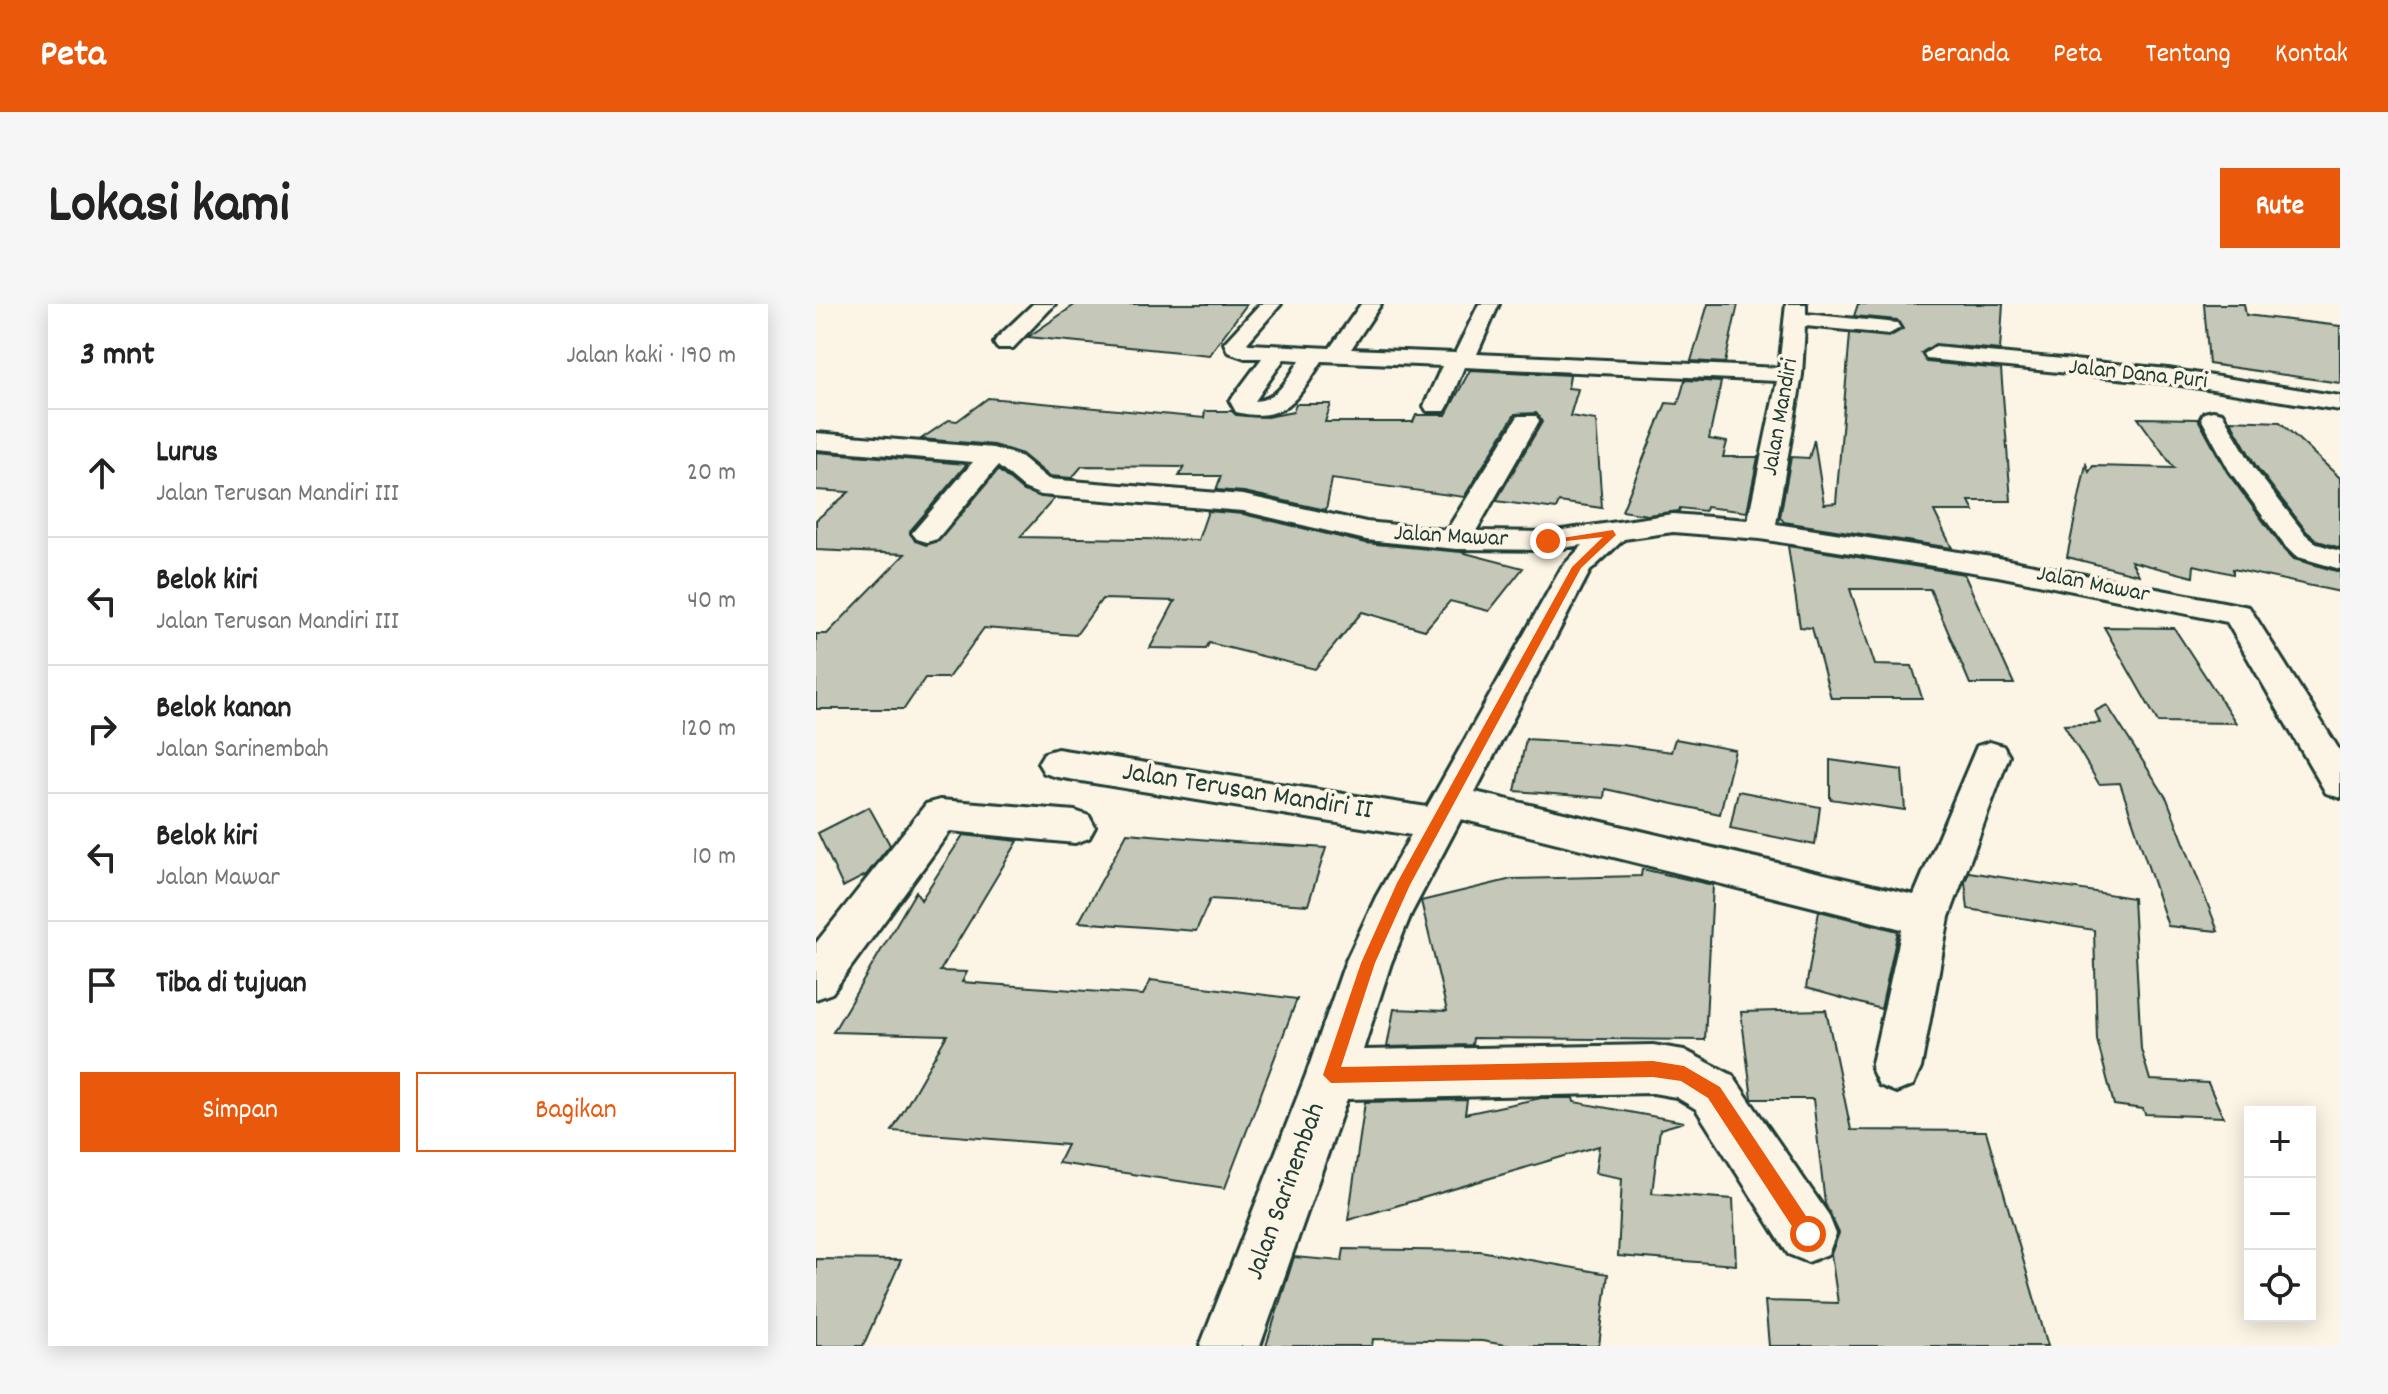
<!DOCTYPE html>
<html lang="id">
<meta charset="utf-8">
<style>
body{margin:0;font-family:Dekko,sans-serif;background:#f6f6f6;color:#222}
.controls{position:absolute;right:24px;bottom:24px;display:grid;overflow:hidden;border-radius:0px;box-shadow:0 4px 20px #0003}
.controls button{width:72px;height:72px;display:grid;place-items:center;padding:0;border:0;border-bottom:2px solid #e0e0e0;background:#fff;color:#222;font:40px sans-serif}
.stop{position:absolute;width:24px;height:24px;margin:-18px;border:6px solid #ea580c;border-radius:50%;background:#fff}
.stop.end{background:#ea580c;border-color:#fff;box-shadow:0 2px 8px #0008}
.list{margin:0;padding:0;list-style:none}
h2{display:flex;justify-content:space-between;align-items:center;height:104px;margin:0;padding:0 32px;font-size:34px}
h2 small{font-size:26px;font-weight:400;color:#767676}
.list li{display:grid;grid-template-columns:52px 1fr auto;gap:24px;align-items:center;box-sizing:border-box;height:128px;padding:0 32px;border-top:2px solid #e0e0e0}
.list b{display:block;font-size:30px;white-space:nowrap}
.list p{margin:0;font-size:26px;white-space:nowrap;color:#767676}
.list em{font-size:26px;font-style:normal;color:#767676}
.actions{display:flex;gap:16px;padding:24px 32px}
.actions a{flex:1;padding:18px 0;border:2px solid #ea580c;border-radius:0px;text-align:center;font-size:28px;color:#ea580c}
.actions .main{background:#ea580c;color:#fff}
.icon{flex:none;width:44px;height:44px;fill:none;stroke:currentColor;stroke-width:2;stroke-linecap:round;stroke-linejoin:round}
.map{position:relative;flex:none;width:1524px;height:1042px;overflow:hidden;border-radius:0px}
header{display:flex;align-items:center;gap:48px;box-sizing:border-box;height:112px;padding:0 40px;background:#ea580c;color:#fff}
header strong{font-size:38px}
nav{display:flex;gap:44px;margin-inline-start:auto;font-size:28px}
.intro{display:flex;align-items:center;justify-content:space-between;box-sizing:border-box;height:192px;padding:0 48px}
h1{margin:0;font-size:56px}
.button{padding:20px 36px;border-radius:0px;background:#ea580c;color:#fff;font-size:28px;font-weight:700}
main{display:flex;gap:48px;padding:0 48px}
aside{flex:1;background:#fff;border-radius:0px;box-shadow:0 4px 20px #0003}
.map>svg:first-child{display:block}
.building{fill:#c5c7b9;stroke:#1f3d34;stroke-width:2}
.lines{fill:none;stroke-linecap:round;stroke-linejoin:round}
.street-casing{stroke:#1f3d34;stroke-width:6}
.street{fill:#fcf5e5;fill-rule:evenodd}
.route{fill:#ea580c}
.labels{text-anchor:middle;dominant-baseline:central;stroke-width:7;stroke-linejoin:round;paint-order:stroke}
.far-street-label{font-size:24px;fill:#1f3d34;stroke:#fcf5e5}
.street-label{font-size:28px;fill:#1f3d34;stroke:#fcf5e5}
</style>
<header>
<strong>Peta</strong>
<nav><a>Beranda</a><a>Peta</a><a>Tentang</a><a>Kontak</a></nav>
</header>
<div class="intro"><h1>Lokasi kami</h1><a class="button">Rute</a></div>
<main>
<aside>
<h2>3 mnt<small>Jalan kaki · 190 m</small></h2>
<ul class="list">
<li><svg class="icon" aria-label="ahead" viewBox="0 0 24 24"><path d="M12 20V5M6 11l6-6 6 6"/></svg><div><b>Lurus</b><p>Jalan Terusan Mandiri III</p></div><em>20 m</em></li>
<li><svg class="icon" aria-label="left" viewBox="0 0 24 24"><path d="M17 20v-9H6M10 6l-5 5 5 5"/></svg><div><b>Belok kiri</b><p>Jalan Terusan Mandiri III</p></div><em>40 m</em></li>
<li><svg class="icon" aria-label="right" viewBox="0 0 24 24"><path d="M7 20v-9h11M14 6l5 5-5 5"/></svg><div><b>Belok kanan</b><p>Jalan Sarinembah</p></div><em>120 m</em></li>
<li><svg class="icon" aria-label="left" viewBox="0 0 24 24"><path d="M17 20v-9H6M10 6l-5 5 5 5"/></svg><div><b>Belok kiri</b><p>Jalan Mawar</p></div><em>10 m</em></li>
<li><svg class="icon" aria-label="arrive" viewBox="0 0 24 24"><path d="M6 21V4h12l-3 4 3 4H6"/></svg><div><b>Tiba di tujuan</b></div></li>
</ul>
<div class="actions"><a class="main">Simpan</a><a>Bagikan</a></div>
</aside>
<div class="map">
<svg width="1524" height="1042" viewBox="0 0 1524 1042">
<rect width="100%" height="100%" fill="#fcf5e5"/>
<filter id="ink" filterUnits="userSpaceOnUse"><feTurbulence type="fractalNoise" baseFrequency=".0125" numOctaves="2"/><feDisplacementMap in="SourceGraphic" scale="16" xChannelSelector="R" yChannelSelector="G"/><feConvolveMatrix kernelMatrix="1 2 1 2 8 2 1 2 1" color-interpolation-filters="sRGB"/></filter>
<g filter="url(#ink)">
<path class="building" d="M260 0H431L393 51 212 33Z
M892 0H922L909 59 875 57Z
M1042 0H1187L1184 46 1119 40 1105 49 1111 58 1185 65 1195 197H1153L1158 207H1118L1136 244 968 218 964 213 975 153 993 154 998 136 1008 200 1020 199 1034 29 1073 33 1087 25 1081 16 1038 12Z
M1388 0H1428L1430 11 1524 22V79L1393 60Z
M654 66 754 71 752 84 762 85 754 112 780 116 786 204 743 198 740 205 680 197 726 118 720 109 699 110 648 193 516 175 510 206 428 188 400 186 405 172H363L368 163 266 162 256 174 233 172 206 150 178 141 105 135 133 116 141 117 172 94 388 114 389 107H416L420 111 451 113 477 108 480 100H515L509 118H597L600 111H630Z
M869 76 905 78 893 135 911 138 907 153H942L931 208 890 203 889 207 864 204 863 207 831 211 806 207 850 99 862 100Z
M1322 114 1382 115 1411 168 1467 244 1478 255 1524 268V288L1417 265V270L1378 261 1377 273 1315 257 1323 271 1251 253 1270 160 1273 168 1277 162 1358 164Z
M1414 116 1464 118 1524 174V244L1502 237 1491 228 1440 162Z
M0 148 151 160 94 227 99 237 110 241 123 237 182 166 207 187 238 195 204 233 382 236 392 207 427 210 549 239 645 248 707 264 673 307 634 297 609 326 546 308 499 365 393 339 390 345 334 344 359 297 286 295 260 331 168 324 132 374H109L88 405H0V330H11L89 250 0 246V216L33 188 0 186Z
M972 242 1148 270 1198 380H1154L1114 285H1034L1059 361 1096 362 1106 394H1015L996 324 984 323Z
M1288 323 1358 324 1420 419 1342 418Z
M1291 401 1351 495 1402 627 1352 622 1304 479 1283 480 1248 421 1284 419 1279 407Z
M710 435 806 441 855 448 859 435 919 446 904 510 789 485 788 494 699 487Z
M1014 456 1086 466 1089 506 1014 495Z
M922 487 1004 503 999 541 914 524Z
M53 503 74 541 50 571 27 583 2 529Z
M311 529 418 538 510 544 492 601 394 595 380 627 263 618Z
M147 531 202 537 124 667 151 668 146 678 327 691 335 676 481 695 409 884 242 859 251 841 76 827 131 731 17 728 100 587 105 596Z
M826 565 897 581 889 736 657 734 656 741 571 743 578 705 631 707 605 597 696 575 825 572Z
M1153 568 1317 594 1325 745 1334 776 1392 779 1407 813 1329 810 1327 805 1298 801 1281 736 1278 626 1152 605 1149 578Z
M1003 607 1082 627 1065 705 990 684Z
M1010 706 1035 826 1170 827 1232 1042H953L949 997 1022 999 1015 950 1023 929 1009 900 997 795H936L925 708Z
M725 794H757L758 798 868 818 844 825 836 889 917 895 920 961 802 952 806 874 779 869 783 842 532 916 549 798 651 796 649 810Z
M528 945 664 947 792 970 783 1042H695L666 1037 557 1035 556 1042H450L478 953 526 957Z
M0 955 85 956 47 1042H0Z"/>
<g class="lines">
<g class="street-casing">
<path id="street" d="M217 0H239L197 44H181L178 39 181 34Z
M444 0H465L431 39 433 40 514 44 545 0H565L535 45 639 49 663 0H683L661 50 963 64 970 0H990V10L1081 19 1084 24 1073 30 989 22 986 71 960 220 1182 254 1433 303 1524 447V494L1510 489 1411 318 1182 272 944 235 857 228 808 235 774 267 659 488 1098 591 1161 442 1174 438 1187 442 1193 452 1133 613 1105 764 1097 781 1080 788 1063 781 1055 764 1086 625 645 515 595 610 575 659 547 746 837 741 868 746 916 771 1012 910 1020 930 1012 950 992 958 972 950 880 805 860 793 837 789 531 795 444 1042H384L490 771 529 659 560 593 595 531 241 473 228 469 222 459 228 449 241 445 611 503 746 263 767 241 732 246 640 245 550 236 427 207 225 191 208 184 182 162 121 235 111 238 101 235 96 229 157 158 0 145V129L177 144 204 152 232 175 427 191 550 218 631 226 699 117 702 112H720L723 117 660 227 732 228 857 210 932 216 961 77 648 63 632 102 629 107H611L608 102 626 62 506 57C483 93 469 120 420 108L414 97 446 54H429L412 48 408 39ZM468 55 484 56C473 73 462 96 439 97Z
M1119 43 1352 65 1524 92V106L1352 79 1111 55 1108 50Z
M1397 107 1406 109 1438 164 1489 230 1501 240 1524 247V265L1479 252 1469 242 1413 166 1385 114 1388 109Z
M124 496 259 507 273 512 279 523 273 534 259 539 134 527 16 689 0 695V639L110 500Z"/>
</g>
<use href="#street" class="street"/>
</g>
</g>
<path class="route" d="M797 226 800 231 765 264 594 581 559 659 525 763 837 757 868 762 904 783 998 924 1001 930 998 936 992 939 985 936 892 794 865 777 837 773 515 779 507 771 545 659 581 579 756 263 787 233 732 239 727 237Z"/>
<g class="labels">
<g class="far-street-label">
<text transform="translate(1322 71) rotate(6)">Jalan Dana Puri</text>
<text transform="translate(965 113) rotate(-80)">Jalan Mandiri</text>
<text transform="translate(635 233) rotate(3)">Jalan Mawar</text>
<text transform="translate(1277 281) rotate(11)">Jalan Mawar</text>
</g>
<g class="street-label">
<text transform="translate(431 489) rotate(9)">Jalan Terusan Mandiri II</text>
<text transform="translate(471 888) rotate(-70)">Jalan Sarinembah</text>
</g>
</g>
</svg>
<div class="controls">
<button>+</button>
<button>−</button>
<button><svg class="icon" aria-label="locate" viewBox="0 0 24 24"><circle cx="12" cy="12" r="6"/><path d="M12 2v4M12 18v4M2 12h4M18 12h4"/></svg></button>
</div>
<div class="stop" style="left:992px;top:930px"></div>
<div class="stop end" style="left:732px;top:237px"></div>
</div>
</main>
